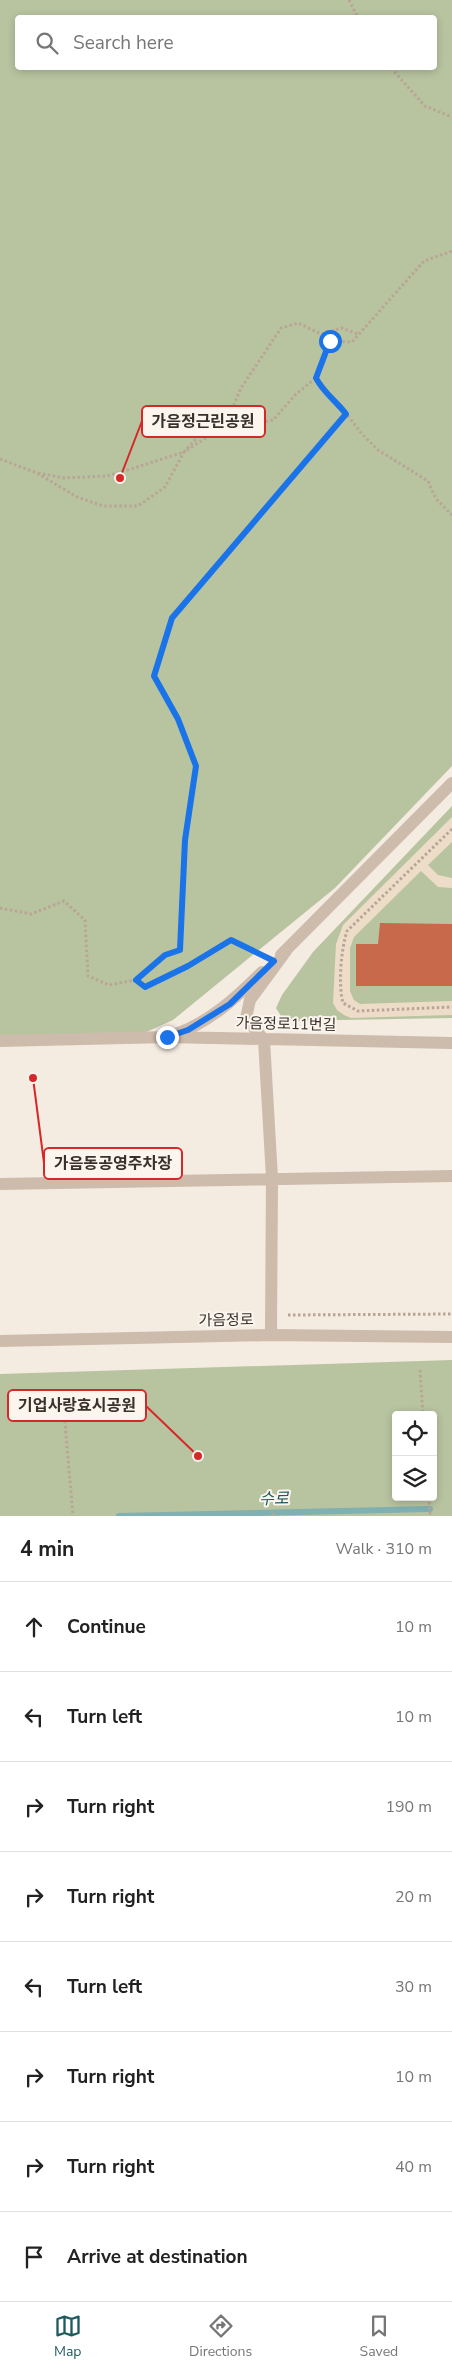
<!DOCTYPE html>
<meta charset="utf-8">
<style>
body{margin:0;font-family:"Nunito Sans","Noto Sans KR",sans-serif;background:#f2f2f2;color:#222}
.controls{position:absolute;right:15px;bottom:15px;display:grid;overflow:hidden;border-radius:5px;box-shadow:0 2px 8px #0003}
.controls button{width:45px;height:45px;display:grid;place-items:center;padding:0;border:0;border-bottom:1px solid #e0e0e0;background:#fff;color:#222;font:25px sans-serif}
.stop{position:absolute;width:15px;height:15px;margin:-11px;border:4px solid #1a73e8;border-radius:50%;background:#fff}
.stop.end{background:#1a73e8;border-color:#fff;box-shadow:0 1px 5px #0008}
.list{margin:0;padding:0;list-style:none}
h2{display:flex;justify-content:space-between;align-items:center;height:65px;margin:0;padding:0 20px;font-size:21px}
h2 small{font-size:16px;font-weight:400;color:#767676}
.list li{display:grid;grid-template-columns:32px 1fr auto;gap:15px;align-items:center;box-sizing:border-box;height:90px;padding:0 20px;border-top:1px solid #e0e0e0}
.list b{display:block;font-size:19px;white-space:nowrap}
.list em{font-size:16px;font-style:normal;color:#767676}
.icon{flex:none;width:28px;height:28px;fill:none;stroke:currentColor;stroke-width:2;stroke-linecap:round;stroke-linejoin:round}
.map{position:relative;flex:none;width:452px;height:1516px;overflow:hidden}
.search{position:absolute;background:#fff;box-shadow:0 2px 8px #0003;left:15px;right:15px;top:15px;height:55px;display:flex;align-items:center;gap:12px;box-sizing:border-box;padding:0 18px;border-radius:5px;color:#767676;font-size:19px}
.sheet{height:785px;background:#fff}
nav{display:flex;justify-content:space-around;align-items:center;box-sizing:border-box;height:70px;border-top:1px solid #e0e0e0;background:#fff;font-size:14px;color:#767676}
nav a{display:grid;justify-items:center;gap:2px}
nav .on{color:#1f5a5e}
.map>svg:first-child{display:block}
.green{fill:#b8c4a0;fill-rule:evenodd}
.plaza{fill:#ecdcc8}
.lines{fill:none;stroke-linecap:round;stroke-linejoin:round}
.stream{stroke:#7fb0b2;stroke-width:6}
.building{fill:#c8694b}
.path{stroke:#b9a596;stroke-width:3;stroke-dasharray:2.5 2.5;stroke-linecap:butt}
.service{stroke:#cdbbac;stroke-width:12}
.minor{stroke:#cdbbac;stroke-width:12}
.route{stroke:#1a73e8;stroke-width:6}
.labels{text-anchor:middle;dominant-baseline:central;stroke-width:4;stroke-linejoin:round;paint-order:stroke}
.street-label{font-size:15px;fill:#3b302b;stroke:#fbf5ee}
.water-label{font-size:16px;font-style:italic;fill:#1f5a5e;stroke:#fbf5ee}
.leader{fill:none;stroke:#d62828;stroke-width:2}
.callout-dot{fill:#d62828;stroke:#fbf5ee;stroke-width:2}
.callout{fill:#fbf5ee;stroke:#d62828;stroke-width:2}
.callout-label{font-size:16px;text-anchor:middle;font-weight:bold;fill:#3b302b}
</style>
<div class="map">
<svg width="452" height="1516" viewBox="0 0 452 1516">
<rect width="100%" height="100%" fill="#f4ebe1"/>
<path class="green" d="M0 0H452V766L335 888 173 1020 142 1034 0 1038ZM18 18H434V68H18Z
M452 806V1018L284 1021 276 1008 282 995 313 952Z
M452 1360V1516H0V1374ZM396 1415H433V1497H396Z"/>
<path class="plaza" d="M452 817V842L428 865 438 875 452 878V888L438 887 421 871 354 937 350 948V991L354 1000 360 1004 452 1001V1015L351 1018 344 1015 337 1010 333 1003 336 944 343 925Z"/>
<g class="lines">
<path class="stream" d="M119 1516 430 1509"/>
</g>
<path class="building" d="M380 923 452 924V986H356V944H378Z"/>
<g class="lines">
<path class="path" d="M349 0 358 18
M391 68 425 106 452 117
M316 378 321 389 337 402 362 434 378 450 428 481 436 499 452 515
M0 459 37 473 77 497 103 506H138L165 487 184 452 215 432 273 420 296 394 316 378 330 341 352 342 424 261 452 251
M38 473 64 478 107 476 137 467 184 452 211 423 230 414 241 388 281 328 298 323 321 334 342 328 358 334
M452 829 347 931C341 949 338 985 343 1003L358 1011 452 1007
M0 908 31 914 64 901 85 920 88 976 109 985 136 980 145 987 189 966 231 940 263 955
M136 980 165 955 180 950 185 840 196 766 178 719 154 676 172 618 346 414
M288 1315 452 1314
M420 1370 423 1415
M64 1411 73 1516
M429 1497 430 1516
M273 1513V1516"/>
<path class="service" d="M281 955 452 783
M174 1035C210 1022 236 998 262 972
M0 1041 167 1037 452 1043
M0 1184 452 1176
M271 1335 272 1178 264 1040 246 1018 250 1000 286 951"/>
<path class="minor" d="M0 1341 271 1335 452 1337"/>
</g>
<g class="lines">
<path class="route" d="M167 1037 188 1030 230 1004 274 961 231 940 188 966 145 987 136 980 165 955 180 950 185 840 196 766 178 719 154 676 172 618 346 414C336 401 323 392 316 378L330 341"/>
</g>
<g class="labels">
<g class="street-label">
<text transform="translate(286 1024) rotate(1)">가음정로11번길</text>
<text transform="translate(226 1320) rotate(-1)">가음정로</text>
</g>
<g class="water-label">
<text transform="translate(274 1499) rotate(-1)">수로</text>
</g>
</g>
<path class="leader" d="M120 478L142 421M33 1078L44 1163M198 1456L146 1406"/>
<g class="callout-dot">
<circle cx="120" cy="478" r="5"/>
<circle cx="33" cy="1078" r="5"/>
<circle cx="198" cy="1456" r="5"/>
</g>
<g class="callout">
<rect x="142" y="406" width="123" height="31" rx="5"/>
<rect x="44" y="1148" width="138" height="31" rx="5"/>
<rect x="8" y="1390" width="138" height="31" rx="5"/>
</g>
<g class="callout-label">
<text x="203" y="427">가음정근린공원</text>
<text x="113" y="1169">가음동공영주차장</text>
<text x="77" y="1411">기업사랑효시공원</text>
</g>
</svg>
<div class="controls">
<button><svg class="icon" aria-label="locate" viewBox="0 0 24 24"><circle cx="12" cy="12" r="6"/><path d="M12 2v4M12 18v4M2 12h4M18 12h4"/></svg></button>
<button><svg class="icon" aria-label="layers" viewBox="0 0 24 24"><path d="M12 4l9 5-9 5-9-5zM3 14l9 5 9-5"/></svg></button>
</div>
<div class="stop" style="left:330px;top:341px"></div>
<div class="stop end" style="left:167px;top:1037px"></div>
<div class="search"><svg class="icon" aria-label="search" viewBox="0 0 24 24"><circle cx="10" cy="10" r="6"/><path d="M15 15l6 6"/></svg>Search here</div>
</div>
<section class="sheet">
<h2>4 min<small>Walk · 310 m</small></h2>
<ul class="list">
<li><svg class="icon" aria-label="ahead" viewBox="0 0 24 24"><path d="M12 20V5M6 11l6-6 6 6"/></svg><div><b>Continue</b></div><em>10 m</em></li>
<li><svg class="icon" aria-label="left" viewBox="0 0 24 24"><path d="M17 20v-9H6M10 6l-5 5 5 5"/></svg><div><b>Turn left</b></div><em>10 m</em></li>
<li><svg class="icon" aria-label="right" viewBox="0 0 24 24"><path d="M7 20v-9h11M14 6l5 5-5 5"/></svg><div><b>Turn right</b></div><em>190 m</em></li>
<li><svg class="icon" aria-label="right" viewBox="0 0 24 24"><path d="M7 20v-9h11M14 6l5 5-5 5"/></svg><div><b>Turn right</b></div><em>20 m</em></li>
<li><svg class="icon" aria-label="left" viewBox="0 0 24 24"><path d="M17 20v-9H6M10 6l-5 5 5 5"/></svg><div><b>Turn left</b></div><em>30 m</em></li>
<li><svg class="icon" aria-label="right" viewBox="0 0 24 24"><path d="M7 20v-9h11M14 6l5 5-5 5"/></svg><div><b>Turn right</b></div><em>10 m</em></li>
<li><svg class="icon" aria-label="right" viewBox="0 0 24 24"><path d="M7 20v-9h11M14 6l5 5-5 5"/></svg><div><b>Turn right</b></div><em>40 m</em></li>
<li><svg class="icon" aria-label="arrive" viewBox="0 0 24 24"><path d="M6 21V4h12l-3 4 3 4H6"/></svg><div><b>Arrive at destination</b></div></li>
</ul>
</section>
<nav>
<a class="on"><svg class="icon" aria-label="map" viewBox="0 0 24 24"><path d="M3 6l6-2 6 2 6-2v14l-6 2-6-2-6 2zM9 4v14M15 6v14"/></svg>Map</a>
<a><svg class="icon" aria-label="directions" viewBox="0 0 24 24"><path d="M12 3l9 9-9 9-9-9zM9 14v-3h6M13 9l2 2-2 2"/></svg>Directions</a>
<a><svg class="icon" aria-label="saved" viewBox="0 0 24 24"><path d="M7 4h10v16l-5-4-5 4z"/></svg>Saved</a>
</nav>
